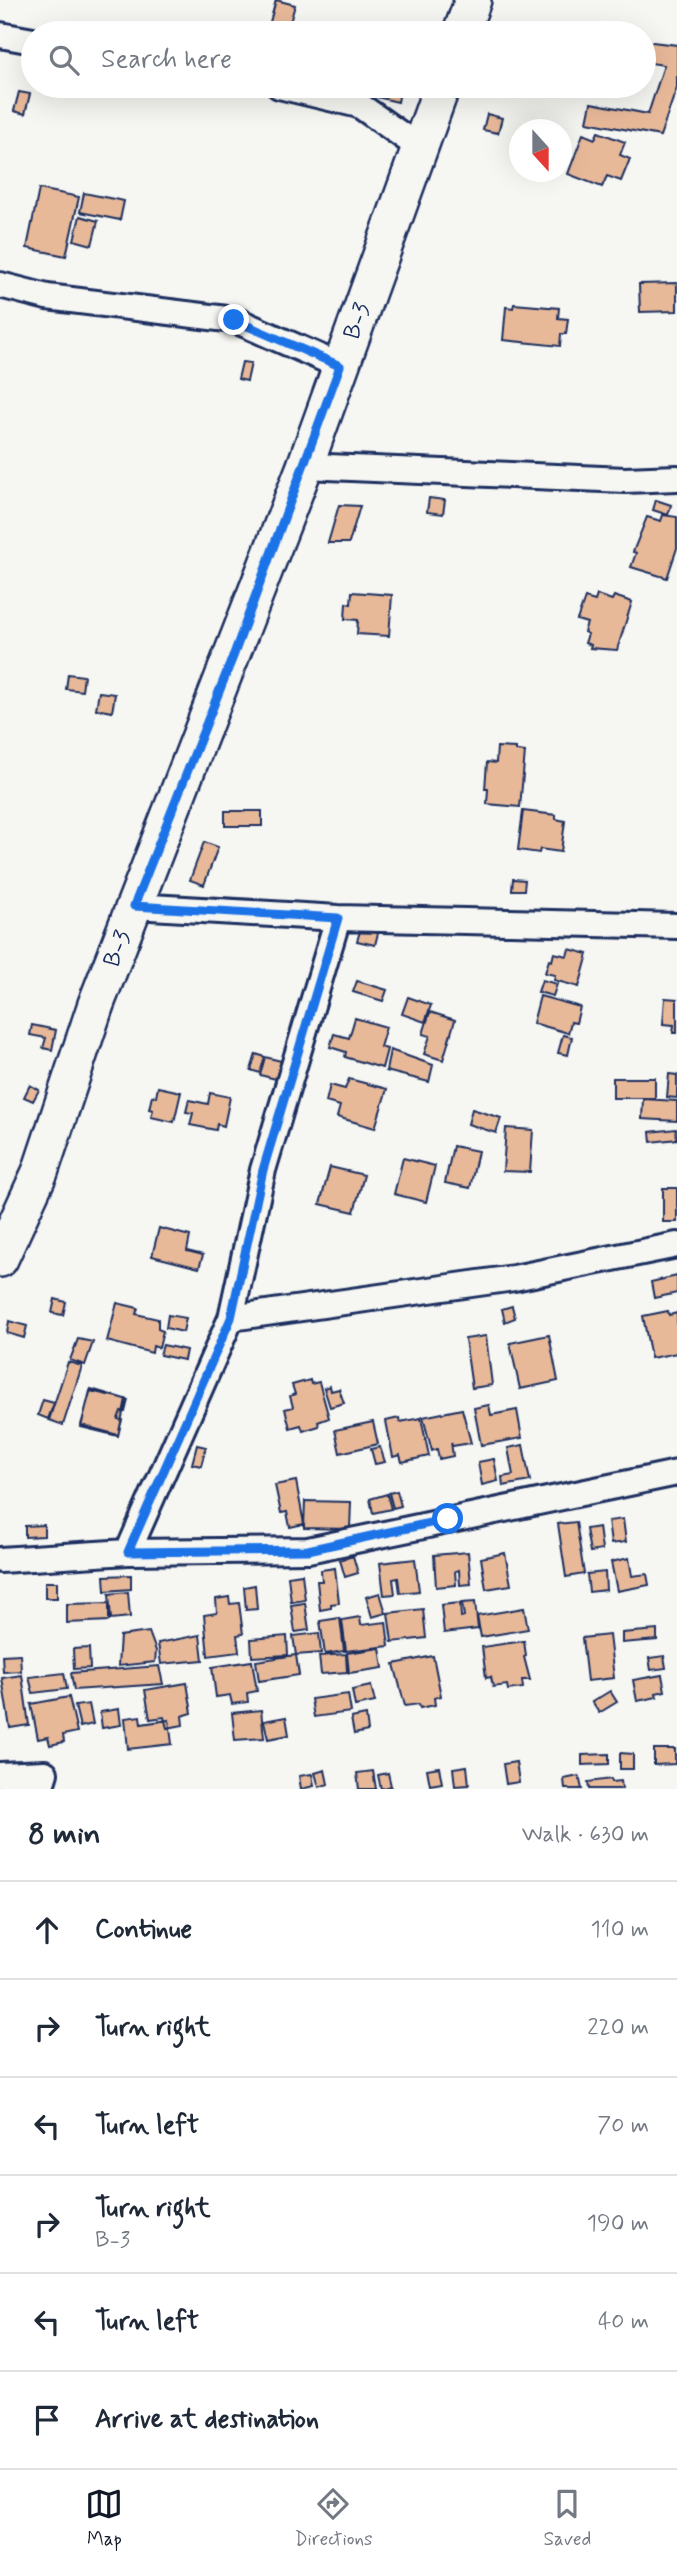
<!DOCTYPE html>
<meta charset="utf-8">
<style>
body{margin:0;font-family:Mynerve,sans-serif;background:#f2f2f3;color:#1f2937}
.compass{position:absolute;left:509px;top:119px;width:63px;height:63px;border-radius:50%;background:#fff;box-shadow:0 7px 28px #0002;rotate:159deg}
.stop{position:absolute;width:21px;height:21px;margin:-16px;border:5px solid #1a73e8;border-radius:50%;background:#fff}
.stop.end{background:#1a73e8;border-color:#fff;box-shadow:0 2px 7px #0008}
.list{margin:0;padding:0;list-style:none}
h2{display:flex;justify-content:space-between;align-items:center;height:91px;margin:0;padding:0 28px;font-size:30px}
h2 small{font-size:23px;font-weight:400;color:#747a83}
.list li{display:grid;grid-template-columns:46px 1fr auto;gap:21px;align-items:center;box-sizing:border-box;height:98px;padding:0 28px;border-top:2px solid #e0e1e3}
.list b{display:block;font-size:26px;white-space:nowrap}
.list p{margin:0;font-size:23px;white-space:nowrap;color:#747a83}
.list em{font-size:23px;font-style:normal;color:#747a83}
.icon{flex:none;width:38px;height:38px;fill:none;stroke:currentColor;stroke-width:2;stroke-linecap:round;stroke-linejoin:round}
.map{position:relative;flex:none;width:677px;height:1789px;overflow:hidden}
.search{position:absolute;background:#fff;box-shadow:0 7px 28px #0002;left:21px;right:21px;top:21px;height:77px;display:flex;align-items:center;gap:18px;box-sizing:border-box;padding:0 24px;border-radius:38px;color:#747a83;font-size:26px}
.sheet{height:679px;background:#fff}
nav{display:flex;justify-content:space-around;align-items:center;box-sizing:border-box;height:98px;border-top:2px solid #e0e1e3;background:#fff;font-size:19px;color:#747a83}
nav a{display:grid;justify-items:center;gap:4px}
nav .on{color:#111827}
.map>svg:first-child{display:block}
.building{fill:#e8b999;stroke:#1b2f5e;stroke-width:2}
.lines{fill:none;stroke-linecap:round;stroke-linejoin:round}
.street-casing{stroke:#1b2f5e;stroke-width:30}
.secondary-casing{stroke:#1b2f5e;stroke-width:40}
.street{stroke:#f6f6f2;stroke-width:24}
.secondary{stroke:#f6f6f2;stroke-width:35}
.route{stroke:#1a73e8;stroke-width:9}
.labels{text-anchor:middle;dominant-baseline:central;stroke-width:7;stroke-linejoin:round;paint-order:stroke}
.street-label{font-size:24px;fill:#1b2f5e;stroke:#f6f6f2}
</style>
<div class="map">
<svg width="677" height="1789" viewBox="0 0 677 1789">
<rect width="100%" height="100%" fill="#f6f6f2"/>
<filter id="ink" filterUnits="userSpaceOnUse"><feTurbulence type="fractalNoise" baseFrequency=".0143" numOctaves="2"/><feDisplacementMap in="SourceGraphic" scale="14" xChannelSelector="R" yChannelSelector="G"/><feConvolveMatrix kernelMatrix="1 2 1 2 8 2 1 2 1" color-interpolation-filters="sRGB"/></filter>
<g filter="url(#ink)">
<path class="building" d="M276 0 295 5 287 33H267Z
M644 41 677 45V87L660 136 587 122 591 103 648 114 664 65 644 62Z
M370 86H401L398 102 368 95Z
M19 92 30 94 25 114 14 111Z
M487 114 502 118 498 133 483 130Z
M598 132 625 142 620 155 630 159 621 181 607 176 602 187 568 174 583 134 595 139Z
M39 189 79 197 66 256 27 248Z
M84 193 124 201 120 220 80 212Z
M80 216 98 221 92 245 74 240Z
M677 283V311L640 312 639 284Z
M514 304 559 308 558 318 568 319 566 334H561L560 346 503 340 506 307 513 308Z
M242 362 251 363 247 381 238 379Z
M429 498 445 500 443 514 427 512Z
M656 500 671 505 668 515 653 510Z
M339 505 360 506 349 543H328Z
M663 515 677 517V548L667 578 631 567 636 553 633 552 647 517 661 521Z
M352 592 392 595 389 636 357 634 358 620 345 619 346 603 351 604Z
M597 595 612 600 614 596 632 602 617 650 590 648 591 645 585 643 588 634 584 632 587 623 577 620 585 598 595 601Z
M68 674 84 676 82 691 66 689Z
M99 692 115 694 112 712 96 709Z
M497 747 516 748V751L525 752 520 807 487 804 488 789H485L487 762 496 763Z
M225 811H262V826H225Z
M523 811 556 815V819L565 821 561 852 540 849 539 853 518 850Z
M204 842 218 847 204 885 190 880Z
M513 879 525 880 524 890H512Z
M362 925 379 929 375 945 357 941Z
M569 949 588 954 579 987 554 980 555 975 545 973 549 960 552 961 554 953 567 956Z
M542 980 557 984 553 996 538 992Z
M357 981 387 990 383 1001 353 992Z
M540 996 580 1007 576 1023 571 1022 568 1033 533 1023Z
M408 997 431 1005 425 1022 402 1014Z
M665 998 677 999V1033H673L674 1025 663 1024Z
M430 1012 455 1020 443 1060 424 1054 430 1036 423 1034Z
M355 1018 386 1027 380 1047 387 1049 382 1068 345 1057 346 1052 330 1047 334 1034 349 1038Z
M32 1025 56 1030 52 1050 43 1048 46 1038 30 1035Z
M563 1035 572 1037 568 1055 558 1053Z
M390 1050 433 1065 429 1082 386 1071Z
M256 1054 265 1057 260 1073 251 1070Z
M265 1057 281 1061 276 1079 260 1075Z
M669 1074 677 1075V1098L667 1097Z
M613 1078H655V1098H613Z
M349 1079 387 1089 375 1128 337 1117 340 1106 326 1102 330 1085 345 1089Z
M30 1085 39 1090 33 1101 24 1097Z
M158 1087 181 1092 174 1122 151 1117 153 1110 149 1109 152 1096 156 1097Z
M210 1093 230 1097 224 1126 217 1124 216 1130 190 1125 193 1113 186 1112 189 1100 208 1104Z
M643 1099 677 1101V1121L642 1119Z
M472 1109 501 1118 496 1133 468 1124Z
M506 1128 533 1130 530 1172 503 1171Z
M676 1129 677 1139 651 1142 650 1132Z
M453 1146 478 1151 470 1188 445 1183Z
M403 1158 435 1166 426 1202 394 1194Z
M330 1167 364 1175 354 1212 320 1204Z
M663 1188H677V1222H663Z
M159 1228 190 1236 187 1251 203 1255 199 1268 152 1256Z
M677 1276V1293L654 1298 651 1282Z
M55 1299 66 1302 63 1315 52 1313Z
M117 1303 138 1308 136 1314 158 1319V1329L163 1331 159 1348 153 1346 152 1353 107 1341Z
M512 1306 515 1318 505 1322 502 1309Z
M668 1311 669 1315 677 1313V1353L651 1358 643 1316Z
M168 1315 186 1318 183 1332 166 1328Z
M9 1321 27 1326 24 1338 7 1333Z
M549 1335 558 1381 520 1389 510 1343Z
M486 1336 492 1385 472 1388 465 1339Z
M78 1339 93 1342 85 1365 70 1360Z
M163 1345 186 1350 184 1360 160 1355Z
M68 1362 82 1366 63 1425 49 1420Z
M310 1380 311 1384 319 1382 329 1418 318 1422 319 1426 303 1431 301 1425 290 1428 285 1409 293 1407 290 1396 295 1394 292 1385Z
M330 1386 331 1391 339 1389 344 1403 330 1407 324 1388Z
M91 1389 128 1400 125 1412 121 1411 118 1419 122 1420 118 1435 81 1425Z
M90 1391 126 1399 118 1436 81 1427Z
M43 1400 54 1403 48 1419 38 1415Z
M489 1405 491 1415 517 1410 522 1438 481 1445 474 1408Z
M462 1409 471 1443 452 1446 451 1442 453 1456 439 1459 437 1449 432 1451 423 1417Z
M399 1418 400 1422 421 1418 429 1456 402 1462 400 1455 393 1457 386 1421Z
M373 1422 378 1444 340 1453 335 1430Z
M197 1445 206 1447 201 1466 192 1464Z
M523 1445 530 1481 503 1486 502 1477 513 1475 508 1448Z
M380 1447 385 1462 375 1464 371 1449Z
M494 1459 498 1481 482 1485 478 1462Z
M296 1481 304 1524 290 1527 287 1512 281 1513 275 1485Z
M397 1491 401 1506 393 1508 389 1493Z
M387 1494 391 1509 373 1513 370 1499Z
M305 1501 351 1502 350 1529 304 1528Z
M623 1519 626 1542 611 1544 608 1521Z
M576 1522 584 1574 566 1577 558 1524Z
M44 1525V1536L25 1537V1526Z
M599 1527 602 1550 590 1552 586 1529Z
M468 1552 471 1584 460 1585 459 1570 455 1571 456 1585 436 1587 434 1555Z
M505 1553 511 1585 486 1589 481 1558Z
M353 1556 358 1573 345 1577 340 1560Z
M629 1558 632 1576 647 1574 649 1585 617 1591 611 1562Z
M415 1559 419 1591 400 1593 398 1578 393 1579 395 1594 384 1595 380 1563Z
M335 1568 339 1603 331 1604V1608L320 1610 317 1581H322L321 1570Z
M605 1572 606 1590 589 1592 587 1574Z
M302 1574 305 1600 291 1602 288 1576Z
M131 1575V1589L105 1591 104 1576Z
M45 1582H57V1598H45Z
M255 1585 257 1609 246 1610 244 1587Z
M128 1592 130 1617 111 1619 109 1594Z
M380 1593 386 1613 372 1617 366 1597Z
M229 1597 230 1604 239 1603 243 1634 237 1635 239 1652 208 1656 204 1615 217 1613 216 1599Z
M475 1602 478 1629 444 1633 441 1605 460 1603 461 1617 464 1616 462 1603Z
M109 1603V1621L67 1623V1604Z
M305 1603 309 1630 295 1632 291 1605Z
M524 1608 528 1629 481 1637 477 1616Z
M423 1609 426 1638 392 1642 388 1613Z
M360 1617 361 1625 386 1622 389 1646 346 1651 342 1620Z
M340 1618 344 1651 325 1654 320 1621Z
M657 1630V1640L622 1643V1633Z
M149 1632 156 1651 155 1662 118 1666 120 1636Z
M319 1633 321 1653 296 1655 293 1636Z
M200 1635 203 1660 161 1664 158 1643Z
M609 1635 614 1678 587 1681 582 1638Z
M287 1636 288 1655 252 1657 251 1639Z
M524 1641 526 1656 524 1657 530 1680H522L523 1688 508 1690 507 1685 493 1687 491 1677 486 1678 482 1647Z
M89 1648 90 1668 74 1669 73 1649Z
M380 1648 383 1668 349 1673 347 1653Z
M20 1654 21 1671 3 1672 2 1655Z
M346 1654 347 1672 321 1674 319 1656Z
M296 1655 299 1675 259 1681 256 1661Z
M433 1656 441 1696 434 1698 435 1705 420 1708 419 1704 405 1706 394 1664Z
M664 1656 666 1668 651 1670 649 1658Z
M252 1661 257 1691 247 1693 248 1702 232 1704 230 1695 216 1697 212 1667Z
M159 1666 163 1684 74 1690 71 1673Z
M64 1673 67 1689 33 1693 29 1677Z
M22 1675 29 1725 10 1728 2 1678Z
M662 1675 665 1691 656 1693 657 1697 637 1701 633 1680Z
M187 1683 192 1713 182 1716 183 1725 167 1728 164 1717 150 1719 145 1690Z
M371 1686 375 1702 355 1706 352 1690Z
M610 1691 617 1702 599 1713 592 1702Z
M348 1694 351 1712 314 1717 311 1699Z
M69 1697 77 1732 63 1735 64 1742 50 1745 48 1737 38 1739 31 1704Z
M89 1704 93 1724 80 1727 75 1706Z
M119 1709 121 1725 102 1728 100 1712Z
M261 1710 264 1738 235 1740 232 1713Z
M366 1715 368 1731 354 1734 351 1718Z
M140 1716 141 1724 169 1720 172 1744 128 1749 125 1718Z
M286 1717 289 1735 268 1739 264 1721Z
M654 1749H675V1764L654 1765Z
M620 1753 633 1754V1769H620Z
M609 1754V1764L582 1765V1755Z
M516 1762 519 1782 506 1784 503 1764Z
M467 1766 469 1785 455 1786 453 1768Z
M439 1767 442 1783 430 1785 427 1769Z
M325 1770 328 1784 319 1787 315 1773Z
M373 1771 376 1789H359L357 1773Z
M388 1773 391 1786 381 1789 378 1775Z
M312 1774 314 1786 301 1789 299 1776Z
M579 1776 582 1789H565L564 1779Z
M611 1779 612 1782 621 1781 622 1789H589L588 1782Z"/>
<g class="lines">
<g class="street-casing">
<path id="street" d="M0 35 33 41
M279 86 359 105 420 148
M0 285 47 297 235 320 340 366
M305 466 625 480 677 478
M134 906 338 918 677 926
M231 1318 263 1170 338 918
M128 1552 308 1550 677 1473
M0 1560 128 1552 231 1318 514 1278 677 1245
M0 1775 45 1773 40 1789"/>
</g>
<g class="secondary-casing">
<g id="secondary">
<path d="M461 33 473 0"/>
<path id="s1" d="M0 1259 40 1172 96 1004 305 466 442 86"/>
</g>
</g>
<use href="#street" class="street"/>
<use href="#secondary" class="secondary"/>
</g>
</g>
<g class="lines" filter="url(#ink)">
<path class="route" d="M234 320 340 366 234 654 134 906 338 918 263 1170 231 1318 128 1552 308 1550 448 1519"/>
</g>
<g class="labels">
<g class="street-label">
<text stroke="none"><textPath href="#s1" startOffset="1004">B-3</textPath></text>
<text stroke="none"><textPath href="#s1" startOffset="332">B-3</textPath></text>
</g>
</g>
</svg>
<svg class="compass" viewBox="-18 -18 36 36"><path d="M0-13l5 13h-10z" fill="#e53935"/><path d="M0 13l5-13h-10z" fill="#747a83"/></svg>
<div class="stop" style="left:448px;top:1519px"></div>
<div class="stop end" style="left:234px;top:320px"></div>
<div class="search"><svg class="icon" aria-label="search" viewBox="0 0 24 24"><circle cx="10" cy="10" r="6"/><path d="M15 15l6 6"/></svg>Search here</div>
</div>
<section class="sheet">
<h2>8 min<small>Walk · 630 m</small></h2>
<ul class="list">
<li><svg class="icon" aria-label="ahead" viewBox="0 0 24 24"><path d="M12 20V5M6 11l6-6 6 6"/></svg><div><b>Continue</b></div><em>110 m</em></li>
<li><svg class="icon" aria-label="right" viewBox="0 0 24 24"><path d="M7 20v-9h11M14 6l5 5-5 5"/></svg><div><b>Turn right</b></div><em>220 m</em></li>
<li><svg class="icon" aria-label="left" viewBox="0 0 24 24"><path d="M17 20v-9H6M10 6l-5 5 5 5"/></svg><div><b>Turn left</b></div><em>70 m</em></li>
<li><svg class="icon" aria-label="right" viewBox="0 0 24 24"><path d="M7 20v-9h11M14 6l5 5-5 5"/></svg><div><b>Turn right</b><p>B-3</p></div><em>190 m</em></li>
<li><svg class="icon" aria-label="left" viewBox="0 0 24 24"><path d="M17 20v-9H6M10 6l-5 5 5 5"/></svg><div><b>Turn left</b></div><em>40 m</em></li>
<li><svg class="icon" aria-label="arrive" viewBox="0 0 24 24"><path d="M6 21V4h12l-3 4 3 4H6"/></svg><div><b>Arrive at destination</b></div></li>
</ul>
</section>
<nav>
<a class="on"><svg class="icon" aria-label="map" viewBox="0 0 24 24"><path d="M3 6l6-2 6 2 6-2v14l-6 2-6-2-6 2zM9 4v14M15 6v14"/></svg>Map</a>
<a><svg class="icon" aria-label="directions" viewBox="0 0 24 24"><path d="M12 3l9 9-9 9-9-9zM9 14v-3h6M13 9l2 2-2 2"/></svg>Directions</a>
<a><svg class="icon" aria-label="saved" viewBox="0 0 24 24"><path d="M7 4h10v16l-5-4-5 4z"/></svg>Saved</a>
</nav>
